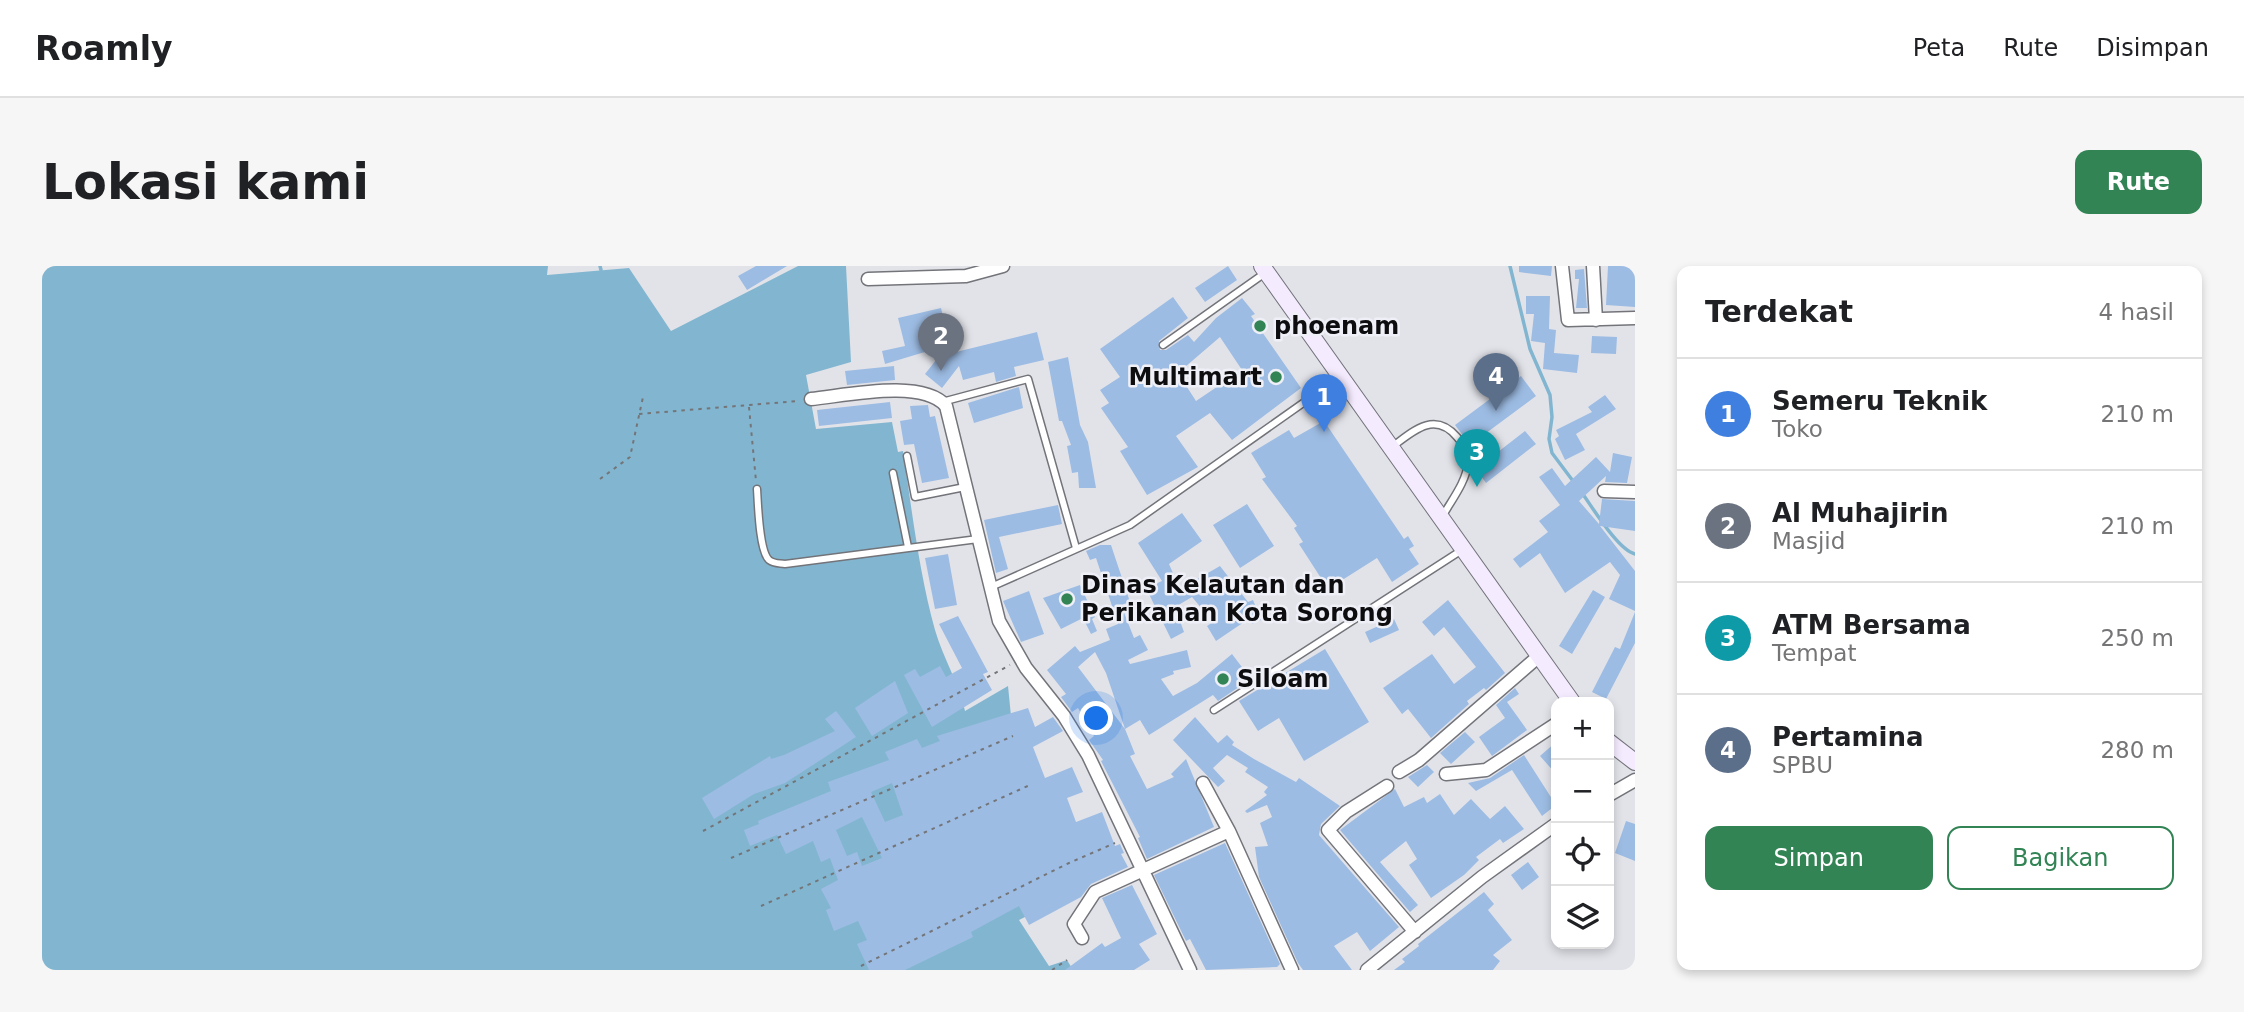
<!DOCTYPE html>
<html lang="id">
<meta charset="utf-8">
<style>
body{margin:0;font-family:"DejaVu Sans",sans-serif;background:#f6f6f6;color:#202124}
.controls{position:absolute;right:21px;bottom:21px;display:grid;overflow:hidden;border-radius:14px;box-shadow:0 4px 10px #0003}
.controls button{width:63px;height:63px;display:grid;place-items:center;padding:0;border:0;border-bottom:2px solid #e0e0e0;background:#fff;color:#202124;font:35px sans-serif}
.you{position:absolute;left:1055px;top:453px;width:24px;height:24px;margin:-18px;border:5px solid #fff;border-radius:50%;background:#1a73e8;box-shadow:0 0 0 10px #1a73e833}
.badge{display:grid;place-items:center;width:46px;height:46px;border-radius:50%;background:#328455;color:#fff;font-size:23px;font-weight:700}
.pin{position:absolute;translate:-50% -58px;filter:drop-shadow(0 2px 4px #0008)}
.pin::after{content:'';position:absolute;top:37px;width:24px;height:21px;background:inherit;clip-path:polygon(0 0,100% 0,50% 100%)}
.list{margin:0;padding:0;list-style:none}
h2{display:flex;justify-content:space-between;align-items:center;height:91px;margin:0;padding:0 28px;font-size:30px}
h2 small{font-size:23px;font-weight:400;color:#757577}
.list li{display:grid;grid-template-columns:46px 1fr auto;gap:21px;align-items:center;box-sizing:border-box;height:112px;padding:0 28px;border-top:2px solid #e0e0e0}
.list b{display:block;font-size:26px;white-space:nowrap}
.list p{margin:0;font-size:23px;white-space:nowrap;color:#757577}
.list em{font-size:23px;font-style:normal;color:#757577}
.actions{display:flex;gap:14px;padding:21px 28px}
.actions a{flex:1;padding:16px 0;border:2px solid #328455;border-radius:14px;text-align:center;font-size:24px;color:#328455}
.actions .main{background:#328455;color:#fff}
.icon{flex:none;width:38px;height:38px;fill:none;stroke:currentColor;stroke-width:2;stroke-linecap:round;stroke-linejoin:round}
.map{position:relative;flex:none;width:1593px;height:704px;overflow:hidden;border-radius:14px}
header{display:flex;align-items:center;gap:42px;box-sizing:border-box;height:98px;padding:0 35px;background:#fff;border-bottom:2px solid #e0e0e0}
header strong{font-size:33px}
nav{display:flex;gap:38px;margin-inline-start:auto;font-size:24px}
.intro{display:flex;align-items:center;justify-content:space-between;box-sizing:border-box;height:168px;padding:0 42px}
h1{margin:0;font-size:49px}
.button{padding:18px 32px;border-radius:14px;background:#328455;color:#fff;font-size:24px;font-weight:700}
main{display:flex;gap:42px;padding:0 42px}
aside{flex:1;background:#fff;border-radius:14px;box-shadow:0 4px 10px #0003}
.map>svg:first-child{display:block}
.water{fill:#82b6d0}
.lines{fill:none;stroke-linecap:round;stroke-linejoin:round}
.stream{stroke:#82b6d0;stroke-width:3.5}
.building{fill:#9dbce3;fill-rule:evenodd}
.lane-casing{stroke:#73747a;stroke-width:9}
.street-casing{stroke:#73747a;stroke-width:15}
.secondary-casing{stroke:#73747a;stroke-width:18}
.path{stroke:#747579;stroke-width:2;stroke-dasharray:3.5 5;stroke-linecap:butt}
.lane{stroke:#fff;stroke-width:6}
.street{stroke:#fff;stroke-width:12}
.secondary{stroke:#f4ebfe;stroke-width:16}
.poi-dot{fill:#328455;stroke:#eff0f7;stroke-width:2.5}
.labels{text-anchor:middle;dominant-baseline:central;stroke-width:5;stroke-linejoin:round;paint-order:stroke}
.poi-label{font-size:24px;font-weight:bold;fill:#0d0d0f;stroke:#eff0f7;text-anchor:start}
</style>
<header>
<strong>Roamly</strong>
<nav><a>Peta</a><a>Rute</a><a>Disimpan</a></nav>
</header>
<div class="intro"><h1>Lokasi kami</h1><a class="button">Rute</a></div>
<main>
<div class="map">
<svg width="1593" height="704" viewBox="0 0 1593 704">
<rect width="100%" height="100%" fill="#e2e3e9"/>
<path class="water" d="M0 0H506L505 9 587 2 629 65 756 0H804L809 96 764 109 774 163 850 156 856 186 861 185C870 245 877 306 893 364 901 392 917 417 923 445L966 420 971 470 1043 621 977 654 1007 700 1025 694 1031 704H0Z"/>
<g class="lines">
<path class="stream" d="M558 0 559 4
M1468 0 1488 83 1508 129 1510 151 1507 173 1510 187 1531 215
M1540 227C1551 242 1576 284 1593 288"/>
</g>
<path class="building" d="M714 0H745L705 24 696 10Z
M1186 0 1195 14 1163 36 1153 22Z
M1477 0H1510L1509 10 1477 6Z
M1566 0H1593V41L1564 39Z
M1542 3 1545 42H1534L1537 13H1533V4Z
M1484 30H1508L1507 63 1514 64 1512 87 1537 89 1535 107 1501 103 1503 77 1489 75 1492 48H1484Z
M1131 31 1146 52 1117 75 1118 84H1124L1146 69 1152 76 1174 52 1200 32 1213 48 1209 50 1259 122 1190 174 1168 147 1134 170 1156 201 1105 229 1078 185 1086 181 1059 142 1067 137 1058 124 1078 111 1058 83ZM1178 71 1200 104 1154 135 1136 107Z
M899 42 910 87 995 66 1002 94 972 101 974 110 954 116 952 106 921 114 917 100 900 122 883 108 906 79 843 98 840 85 863 80 856 52Z
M1550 70 1575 71 1574 88 1549 87Z
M1026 91 1038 159 1046 176 1054 222H1037L1036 206 1030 207 1025 180 1029 179 1020 155H1017L1006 96Z
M852 100 853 114 805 119 803 105Z
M1479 110 1494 130 1428 179 1413 159Z
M977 121 981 142 932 157 926 137Z
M1563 129 1574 143 1534 168 1543 184 1523 194 1513 173 1517 170 1514 164 1550 146 1546 141Z
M848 136 850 152 777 160 775 144Z
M886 139 888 151 893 150 907 212 880 217 872 178 862 179 858 155 870 153 868 140Z
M1282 155 1362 273 1366 270 1372 280 1367 283 1377 298 1350 316 1335 292 1286 323 1257 278 1261 276 1252 262 1255 260 1220 213 1224 211 1209 187 1247 164 1252 172Z
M1483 165 1494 178 1444 217 1434 203Z
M1571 187 1590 191 1585 217 1563 216 1564 210 1537 235 1557 258 1560 233 1593 235V265L1558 260 1593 305V345L1567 333 1578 309 1568 296 1523 327 1498 287 1478 302 1471 293 1506 266 1497 255 1518 239 1497 211 1510 202 1523 220 1554 191 1568 206Z
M1205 238 1232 280 1198 302 1171 259Z
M1016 239 1020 258 957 271 966 303 954 307 942 254Z
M1140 247 1160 275 1127 298 1138 323 1178 300 1206 336 1211 334 1219 354 1210 358 1208 352 1174 375 1165 360 1171 356 1150 331 1133 341 1142 366 1129 373 1104 322 1120 315 1096 277Z
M1058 279H1069L1088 336 1079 339 1092 372 1098 369 1106 384 1086 394 1088 398 1145 384 1149 401 1131 405 1132 408 1119 413 1131 430 1155 417 1190 388 1209 413 1176 435 1171 429 1107 469 1098 454 1083 463 1064 407 1053 386 1036 401 1083 463 1093 488 1088 490 1105 523 1132 511 1129 508 1144 493 1172 561 1105 593 1096 572 1098 571 1059 495 1061 494 1047 474 1052 470 1036 442 1030 446 1019 431 1024 428 1005 404 1033 380 1038 386 1068 374 1064 363 1076 358 1054 292 1048 294 1044 285Z
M906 288 915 339 893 343 883 292Z
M1038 319 1053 351 1050 353 1055 365 1049 368 1041 352 1019 363 1001 332Z
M1551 324 1563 331 1530 388 1517 380Z
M987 325 1002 368 979 376 961 335Z
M1406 334 1463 407 1444 424 1442 422 1425 435 1427 438 1389 472 1366 443 1360 448 1341 422 1390 388 1412 418 1434 401 1402 361 1392 370 1380 356Z
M1593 346V377L1564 433 1550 426 1573 381 1578 383Z
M916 350 946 406 941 408 950 424 890 461 862 409 873 403 878 411 898 400 904 411 920 402 897 358Z
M1352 353 1357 364 1328 377 1323 366Z
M1283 383 1327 456 1262 495 1237 452 1216 465 1197 435Z
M853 415 866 447 830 470 813 442Z
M1473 422 1477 428 1465 436 1485 464 1450 490 1437 471 1463 452 1454 439Z
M986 442 993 461 1011 451 1021 465 991 481 1003 512 1030 501 1041 526 1025 532 1034 556 1060 546 1073 580 1078 578 1082 587 1079 588 1086 601 1049 618 1039 631 987 659 977 640 929 666 931 671 863 704H827L815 678 825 674 816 655 792 665 784 644 789 642 779 623 796 614 788 592 779 596 771 575 744 588 735 569 708 580 702 564 717 558 716 555 789 525 786 516 847 494 843 486 875 473 880 482 898 475 895 470ZM850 517 861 549 843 556 829 526ZM820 551 840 592 820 600 815 586 805 590 794 564Z
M794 445 814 471 743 517 712 528 672 553 660 532 728 490 729 493 742 489 793 465 783 453Z
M1153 451 1176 477 1185 469 1192 476 1190 479 1212 493 1254 516 1257 512 1298 540 1279 558 1277 569 1357 661 1328 685 1315 666 1292 680 1310 704H1261L1256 697 1217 611 1213 581 1226 580 1218 557 1230 551 1225 539 1205 547 1203 545 1225 529 1222 526 1226 521 1203 506 1206 502 1185 489 1171 502 1183 515 1176 521 1131 474Z
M1423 466 1433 476 1409 498 1398 487Z
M1514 476V508L1498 490Z
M1482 489 1514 539 1500 550 1470 504 1434 525 1426 517 1448 512Z
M1385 499 1392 506 1376 521 1366 511Z
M1353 523 1362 541 1382 531 1385 537 1398 528 1412 549 1429 533 1448 553 1463 540 1482 563 1461 577 1458 573 1434 591 1437 594 1422 609 1389 632 1367 599 1375 593 1364 575 1338 596 1376 639 1368 646 1298 564Z
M1584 555 1593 558V595L1573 587Z
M1183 577 1238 698 1235 701 1164 704 1148 673 1144 675 1112 609Z
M1486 596 1497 611 1480 624 1469 609Z
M1090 619 1115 668 1097 678 1108 694 1092 704H1023L1060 677 1063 681 1079 672 1060 632Z
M1442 626 1452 638 1446 644 1470 674 1451 689 1458 695 1451 704H1352L1363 696 1360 693 1377 680 1376 678Z"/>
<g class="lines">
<g class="lane-casing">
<path id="lane" d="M1121 79 1223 7
M900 136 986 113 1034 282
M1350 181C1372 164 1393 145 1415 171 1422 179 1427 186 1426 196 1425 215 1409 235 1400 251
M865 190 873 231 923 221
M851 207 866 281
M715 223C716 237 717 285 727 294 732 298 737 297 743 298L936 273
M949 321 1088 259 1298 111
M1172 444 1420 284"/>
</g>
<g class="street-casing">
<path id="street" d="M1520 0 1526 54 1593 52
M1551 0 1554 54
M826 13 924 10 961 0
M769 133C802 130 880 112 904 140L957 355 984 402 1022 450 1046 489 1148 704
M1562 225 1593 226
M1357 506 1377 494 1497 390
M1404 508 1444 504 1514 458
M1161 517 1187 565 1250 704
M1345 520 1304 546 1286 564 1373 666
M1567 529 1593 514
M1040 672 1032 658 1053 626 1187 565
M1325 704 1440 611 1514 558"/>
</g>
<g class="secondary-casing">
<path id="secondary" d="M1220 0 1530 436
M1567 476 1593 496"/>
</g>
<path class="path" d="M707 141 714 215
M597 148 756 135
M558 213 588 191 601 131
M661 565 968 399
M689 592 971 470
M719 640 988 519
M819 700 1027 597 1073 577
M1010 704 1025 694"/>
<use href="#lane" class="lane"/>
<use href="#street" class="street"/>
<use href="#secondary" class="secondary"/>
</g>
<g class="poi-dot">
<circle cx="1218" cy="60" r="7"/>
<circle cx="1234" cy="111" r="7"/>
<circle cx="1025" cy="333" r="7"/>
<circle cx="1181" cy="413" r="7"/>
</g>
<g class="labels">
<g class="poi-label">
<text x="1232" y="60">phoenam</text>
<text x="1220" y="111" text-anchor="end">Multimart</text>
<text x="1039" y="319">Dinas Kelautan dan<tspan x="1039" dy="28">Perikanan Kota Sorong</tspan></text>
<text x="1195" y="413">Siloam</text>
</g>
</g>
</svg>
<div class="controls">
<button>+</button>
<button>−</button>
<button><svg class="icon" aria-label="locate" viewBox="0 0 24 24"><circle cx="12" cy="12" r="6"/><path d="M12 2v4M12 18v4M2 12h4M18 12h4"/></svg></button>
<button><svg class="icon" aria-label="layers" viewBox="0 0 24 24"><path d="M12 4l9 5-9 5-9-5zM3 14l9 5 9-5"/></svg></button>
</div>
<div class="you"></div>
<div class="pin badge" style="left:1282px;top:166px;background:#3f7fe0">1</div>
<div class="pin badge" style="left:899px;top:105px;background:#6b7280">2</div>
<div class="pin badge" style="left:1435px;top:221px;background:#0f9aa8">3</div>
<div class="pin badge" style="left:1454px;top:145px;background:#5c6f8a">4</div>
</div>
<aside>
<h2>Terdekat<small>4 hasil</small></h2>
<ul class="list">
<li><span class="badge" style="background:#3f7fe0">1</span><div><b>Semeru Teknik</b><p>Toko</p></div><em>210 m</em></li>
<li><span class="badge" style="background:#6b7280">2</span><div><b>Al Muhajirin</b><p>Masjid</p></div><em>210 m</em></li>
<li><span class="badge" style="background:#0f9aa8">3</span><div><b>ATM Bersama</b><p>Tempat</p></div><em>250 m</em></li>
<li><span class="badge" style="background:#5c6f8a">4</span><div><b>Pertamina</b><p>SPBU</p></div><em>280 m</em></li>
</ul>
<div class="actions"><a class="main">Simpan</a><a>Bagikan</a></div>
</aside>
</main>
